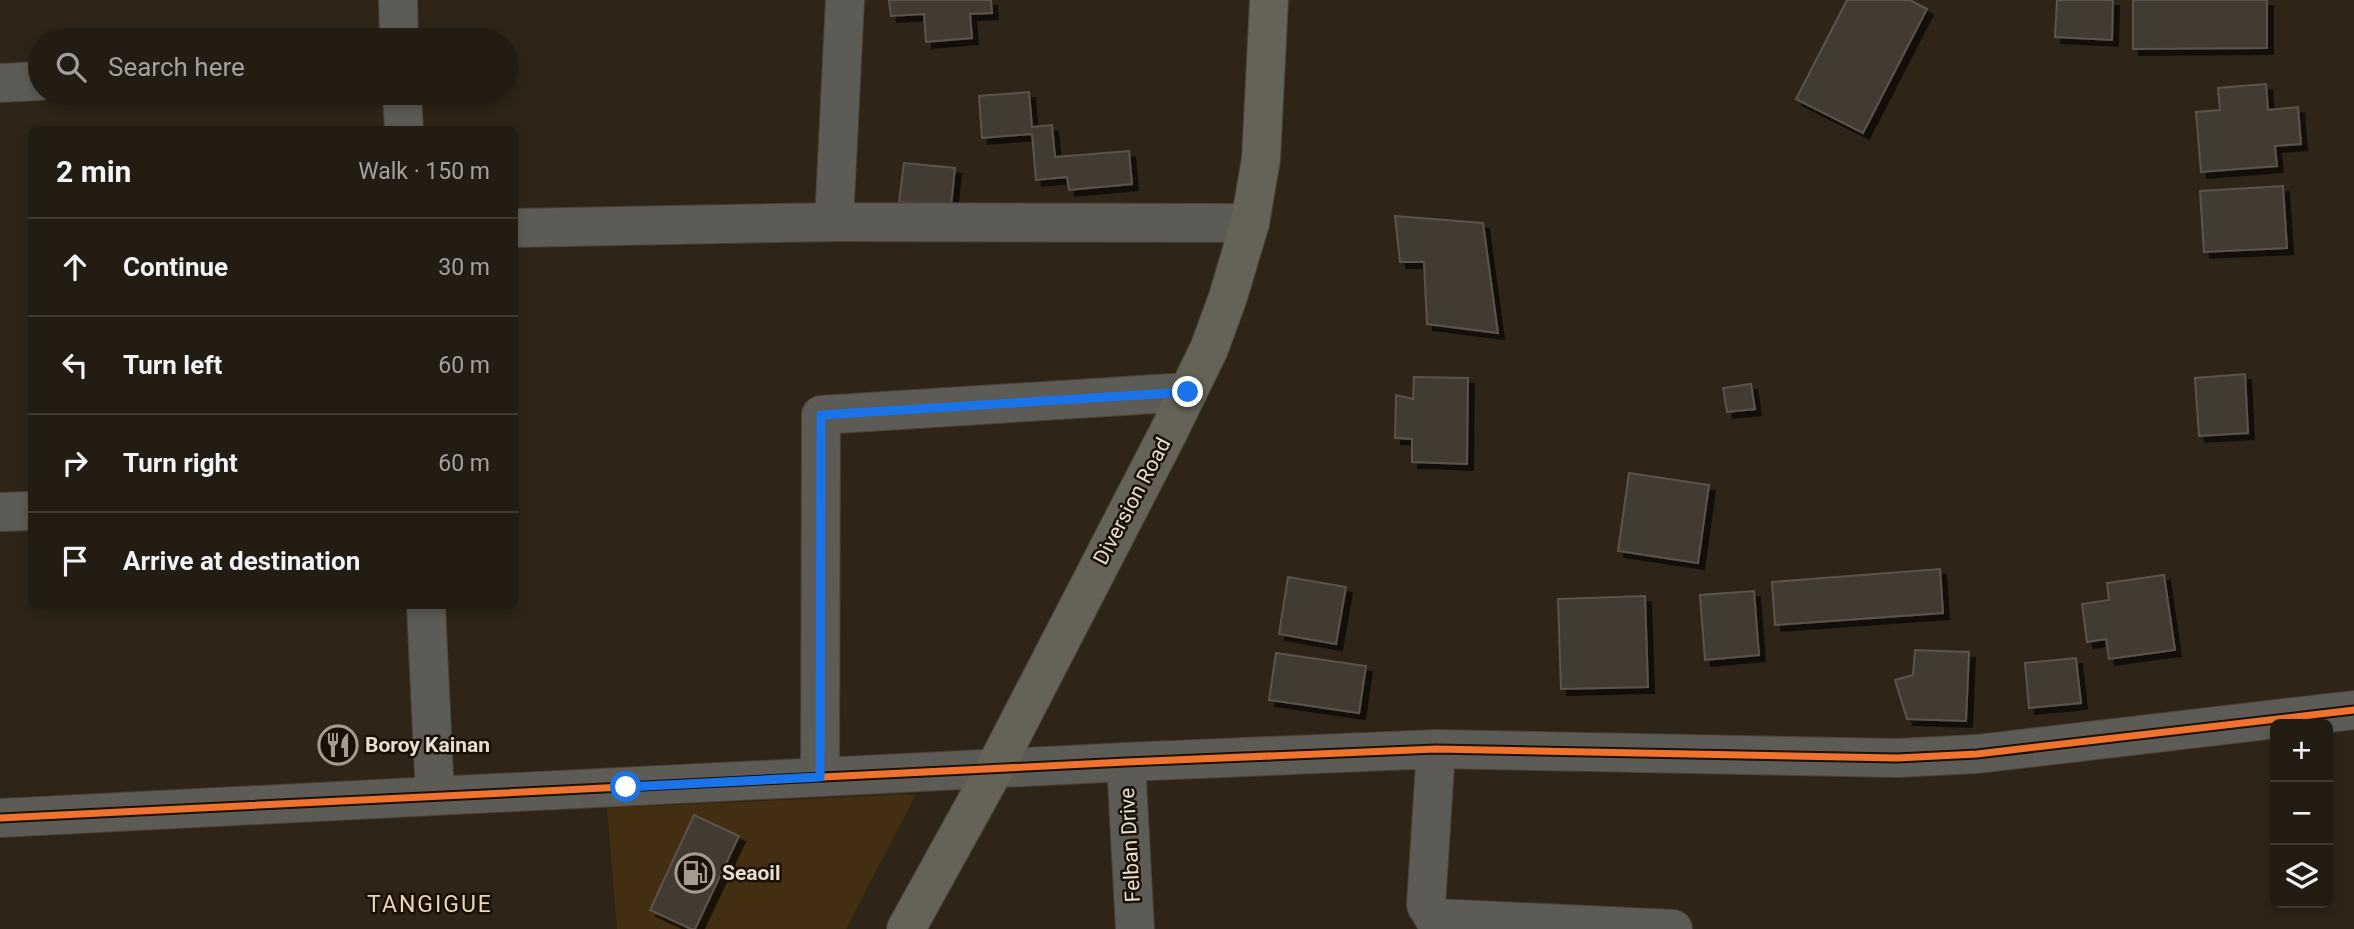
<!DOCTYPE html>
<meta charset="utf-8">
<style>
body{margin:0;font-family:Roboto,sans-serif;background:#2e2920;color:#f1f3f6}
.controls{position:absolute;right:21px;bottom:21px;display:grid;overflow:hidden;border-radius:10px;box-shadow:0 4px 10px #0003}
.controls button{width:63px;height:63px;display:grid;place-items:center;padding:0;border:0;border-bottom:2px solid #3f3a32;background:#221c12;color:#f1f3f6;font:35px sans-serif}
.stop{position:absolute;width:21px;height:21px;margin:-16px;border:5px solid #1a73e8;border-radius:50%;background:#fff}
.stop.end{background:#1a73e8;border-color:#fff;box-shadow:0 2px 7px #0008}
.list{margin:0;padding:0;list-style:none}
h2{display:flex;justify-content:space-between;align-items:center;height:91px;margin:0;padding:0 28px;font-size:30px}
h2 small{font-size:23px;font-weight:400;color:#a2a19f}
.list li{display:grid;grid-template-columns:46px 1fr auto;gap:21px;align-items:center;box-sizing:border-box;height:98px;padding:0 28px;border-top:2px solid #3f3a32}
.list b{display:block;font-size:26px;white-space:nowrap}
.list em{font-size:23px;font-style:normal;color:#a2a19f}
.icon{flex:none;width:38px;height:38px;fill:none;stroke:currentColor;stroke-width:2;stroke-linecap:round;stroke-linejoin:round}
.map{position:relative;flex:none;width:2354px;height:929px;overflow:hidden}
.search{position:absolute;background:#221c12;box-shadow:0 4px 10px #0003;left:28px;top:28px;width:490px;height:77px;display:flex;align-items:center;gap:18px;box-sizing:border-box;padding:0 24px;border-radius:38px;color:#a2a19f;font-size:26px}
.panel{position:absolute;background:#221c12;box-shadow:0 4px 10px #0003;left:28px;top:126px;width:490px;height:483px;border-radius:10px}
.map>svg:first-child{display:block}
.built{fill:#422e10}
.building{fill:#433a30;stroke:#5d534b;stroke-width:2;filter:url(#shadow)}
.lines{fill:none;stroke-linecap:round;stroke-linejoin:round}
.minor-casing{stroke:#4a4137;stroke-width:40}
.tertiary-casing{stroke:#4a4137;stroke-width:40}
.trunk-casing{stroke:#4a4137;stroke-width:40}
.minor{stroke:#5d5b55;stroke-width:38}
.tertiary{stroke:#5d5b55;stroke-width:38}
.trunk{stroke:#656258;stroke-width:38}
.cycleway-casing{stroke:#191107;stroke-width:11}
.cycleway{stroke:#ef722f;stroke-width:7}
.route{stroke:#1a73e8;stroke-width:9}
.labels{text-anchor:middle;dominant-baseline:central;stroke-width:5;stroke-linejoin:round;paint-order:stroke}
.street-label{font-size:21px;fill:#e7dcce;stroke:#191107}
.poi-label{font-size:21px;font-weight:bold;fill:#e7dcce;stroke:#191107;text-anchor:start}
.neighbourhood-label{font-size:23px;letter-spacing:2px;fill:#ebd5b8;stroke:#191107}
</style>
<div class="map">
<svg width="2354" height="929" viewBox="0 0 2354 929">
<defs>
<filter id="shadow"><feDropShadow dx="6" dy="6" stdDeviation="0" flood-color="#0009"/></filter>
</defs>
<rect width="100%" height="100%" fill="#2e2518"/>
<path class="built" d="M916 794 846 929H617L607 808Z"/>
<path class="building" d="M889 0H991L992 13 970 14 972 38 926 42 924 14 891 16Z
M1847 0H1910L1927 9 1863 133 1796 99Z
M2057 0H2113L2112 40 2055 37Z
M2133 0H2267V48L2133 49Z
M2266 84 2268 110 2298 107 2301 144 2275 146 2277 166 2201 172 2196 112 2220 110 2218 88Z
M1029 92 1032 127 1052 125 1055 157 1129 151 1132 184 1069 190 1067 177 1036 180 1032 134 982 138 979 96Z
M904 163 955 168 951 206 899 202Z
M2283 186 2287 248 2204 252 2200 191Z
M1395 216 1483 223 1498 333 1427 324 1424 262H1400Z
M2245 374 2248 433 2199 436 2195 378Z
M1414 377 1468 378 1467 464 1412 462V439L1395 438 1396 395 1413 399Z
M1751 384 1755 409 1727 412 1723 388Z
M1629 473 1709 485 1698 563 1618 551Z
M1940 569 1943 613 1775 625 1772 582Z
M2164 575 2175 650 2109 659 2106 639 2087 642 2082 604 2109 600 2107 583Z
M1288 577 1346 587 1336 644 1279 634Z
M1754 591 1759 655 1705 660 1700 595Z
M1645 596 1648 687 1561 689 1558 599Z
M1915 650 1969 652 1966 721 1907 719 1895 680 1913 675Z
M1276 653 1366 666 1359 713 1269 700Z
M2076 658 2081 703 2029 708 2025 663Z
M694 815 739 836 695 929H691L650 910Z"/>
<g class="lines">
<g class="minor-casing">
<path id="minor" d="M0 83 40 81
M834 222 845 0
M514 228 834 222 1250 223
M0 512 32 511
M1436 749 1426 905 1434 918 1673 929
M1126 762 1135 929
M820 777 821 415 1188 392
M0 818 435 796"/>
</g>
<g class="tertiary-casing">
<path id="tertiary" d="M398 0 399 40
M402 93 404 130
M426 606 435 796 1126 762 1436 749 1897 758 1977 754 2354 710"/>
</g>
<g class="trunk-casing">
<path id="trunk" d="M906 929 995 768 1169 431 1209 349 1228 297 1250 223 1261 159 1269 0"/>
</g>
<use href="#minor" class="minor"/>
<use href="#tertiary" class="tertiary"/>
<use href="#trunk" class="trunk"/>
<g class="cycleway-casing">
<path id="cycleway" d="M0 818 1126 762 1436 749 1897 758 1977 754 2354 710"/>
</g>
<use href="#cycleway" class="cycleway"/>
</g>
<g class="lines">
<path class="route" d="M626 787 820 777 821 415 1188 392"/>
</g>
<defs>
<g id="restaurant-ring" transform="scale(2.0125)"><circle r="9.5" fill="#191107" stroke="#a69c8e" stroke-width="1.5"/><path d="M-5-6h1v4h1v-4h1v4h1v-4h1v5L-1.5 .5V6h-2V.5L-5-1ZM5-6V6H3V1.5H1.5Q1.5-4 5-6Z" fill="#a69c8e"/></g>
<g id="fuel-ring" transform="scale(2.0125)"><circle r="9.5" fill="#191107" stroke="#a69c8e" stroke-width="1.5"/><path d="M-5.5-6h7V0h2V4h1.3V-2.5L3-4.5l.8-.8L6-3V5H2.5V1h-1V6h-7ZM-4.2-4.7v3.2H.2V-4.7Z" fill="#a69c8e"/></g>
</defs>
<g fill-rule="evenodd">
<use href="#restaurant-ring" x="338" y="745"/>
<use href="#fuel-ring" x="695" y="873"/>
</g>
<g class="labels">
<g class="street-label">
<text transform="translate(1132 501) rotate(-62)">Diversion Road</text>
<text transform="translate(1130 845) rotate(-93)">Felban Drive</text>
</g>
<g class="poi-label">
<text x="365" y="745">Boroy Kainan</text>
<text x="722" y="873">Seaoil</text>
</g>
<g class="neighbourhood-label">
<text x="430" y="904">TANGIGUE</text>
</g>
</g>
</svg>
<div class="controls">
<button>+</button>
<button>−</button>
<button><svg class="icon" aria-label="layers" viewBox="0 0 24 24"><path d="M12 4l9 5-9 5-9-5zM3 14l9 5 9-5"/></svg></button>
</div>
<div class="stop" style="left:626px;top:787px"></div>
<div class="stop end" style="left:1188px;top:392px"></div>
<div class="search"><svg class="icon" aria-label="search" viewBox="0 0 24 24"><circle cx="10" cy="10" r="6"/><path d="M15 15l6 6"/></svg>Search here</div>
<section class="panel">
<h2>2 min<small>Walk · 150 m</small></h2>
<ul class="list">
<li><svg class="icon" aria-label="ahead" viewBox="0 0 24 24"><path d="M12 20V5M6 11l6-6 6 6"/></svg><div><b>Continue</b></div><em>30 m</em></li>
<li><svg class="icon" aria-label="left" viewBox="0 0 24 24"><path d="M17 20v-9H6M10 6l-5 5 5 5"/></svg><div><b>Turn left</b></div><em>60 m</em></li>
<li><svg class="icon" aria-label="right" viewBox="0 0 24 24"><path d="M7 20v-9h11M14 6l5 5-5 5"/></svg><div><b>Turn right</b></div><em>60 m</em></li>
<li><svg class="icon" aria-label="arrive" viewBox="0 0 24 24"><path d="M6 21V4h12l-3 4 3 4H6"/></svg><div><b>Arrive at destination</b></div></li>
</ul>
</section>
</div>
